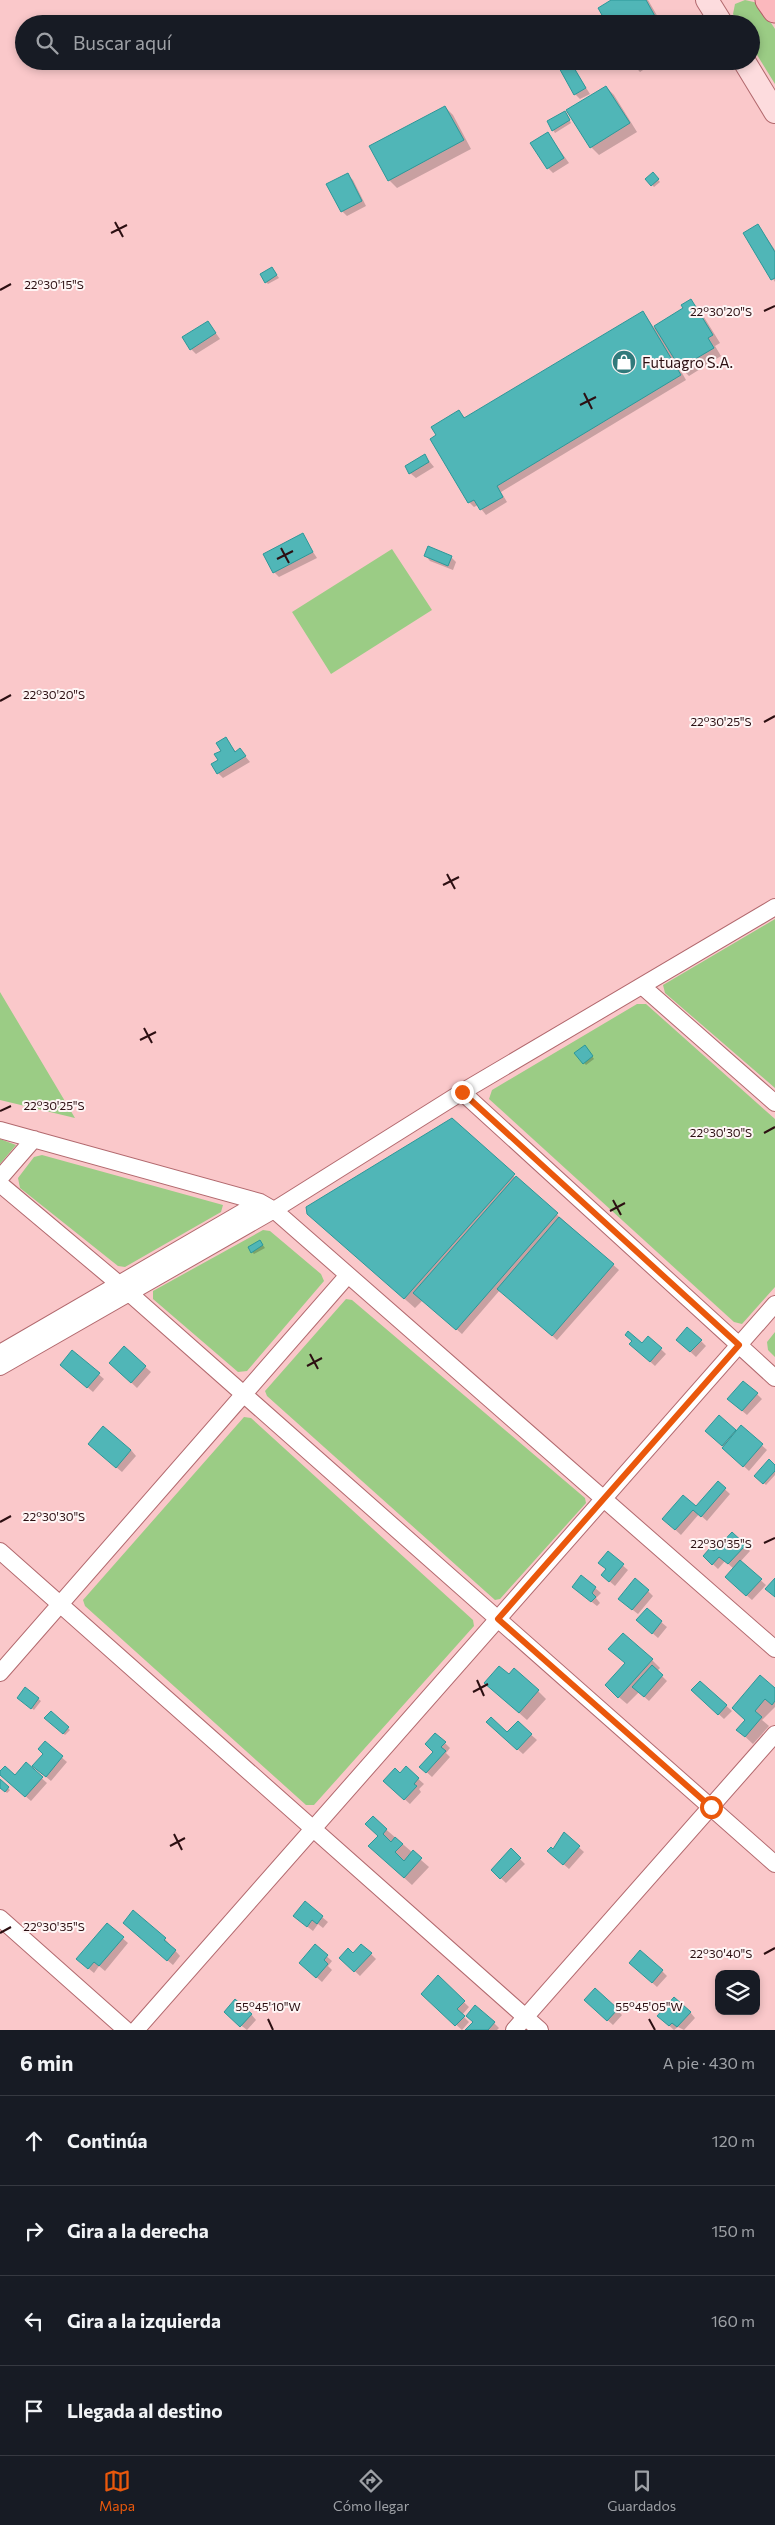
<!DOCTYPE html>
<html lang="es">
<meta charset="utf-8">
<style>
body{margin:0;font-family:Commissioner,sans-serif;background:#242831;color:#f1f3f6}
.controls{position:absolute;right:15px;bottom:15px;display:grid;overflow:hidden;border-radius:10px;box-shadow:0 2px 8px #0003}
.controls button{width:45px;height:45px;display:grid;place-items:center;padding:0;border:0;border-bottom:1px solid #363941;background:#171b24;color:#f1f3f6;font:25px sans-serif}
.stop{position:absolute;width:15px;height:15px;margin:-11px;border:4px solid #ea580c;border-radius:50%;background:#fff}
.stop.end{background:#ea580c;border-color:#fff;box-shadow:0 1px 5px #0008}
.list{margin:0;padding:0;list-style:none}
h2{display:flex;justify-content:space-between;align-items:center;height:65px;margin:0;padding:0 20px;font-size:21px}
h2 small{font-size:16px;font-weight:400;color:#9ea1a6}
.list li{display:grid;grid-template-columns:32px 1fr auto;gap:15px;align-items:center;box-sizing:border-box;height:90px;padding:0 20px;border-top:1px solid #363941}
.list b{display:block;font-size:19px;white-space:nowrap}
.list em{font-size:16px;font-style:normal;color:#9ea1a6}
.icon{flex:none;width:28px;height:28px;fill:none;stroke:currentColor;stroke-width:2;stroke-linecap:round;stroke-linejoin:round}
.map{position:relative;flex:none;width:775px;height:2030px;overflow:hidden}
.search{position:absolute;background:#171b24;box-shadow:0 2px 8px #0003;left:15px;right:15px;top:15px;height:55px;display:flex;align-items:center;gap:12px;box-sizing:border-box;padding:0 18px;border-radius:28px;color:#9ea1a6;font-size:19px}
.sheet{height:425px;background:#171b24}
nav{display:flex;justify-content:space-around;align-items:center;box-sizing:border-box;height:70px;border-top:1px solid #363941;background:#171b24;font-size:14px;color:#9ea1a6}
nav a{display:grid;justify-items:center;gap:2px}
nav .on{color:#ea580c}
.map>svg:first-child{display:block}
.grass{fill:#9bcc85}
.shadow{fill:#0003}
.building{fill:#50b6b7;stroke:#2c9899}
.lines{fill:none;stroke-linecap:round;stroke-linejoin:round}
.street-casing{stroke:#b2696e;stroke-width:18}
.secondary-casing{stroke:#b2696e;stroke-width:24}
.primary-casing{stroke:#b15e65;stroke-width:27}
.street{stroke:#fff;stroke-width:16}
.secondary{stroke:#fddcde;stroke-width:22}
.primary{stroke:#fbb8bd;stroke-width:25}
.route{stroke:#ea580c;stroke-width:6}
.ticks{fill:none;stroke:#2c0f12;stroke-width:2}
.labels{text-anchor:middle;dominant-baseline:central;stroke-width:4;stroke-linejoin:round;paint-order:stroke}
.poi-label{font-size:15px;fill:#2c0f12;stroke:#fef5f5;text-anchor:start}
.ticks-label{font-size:12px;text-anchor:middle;fill:#2c0f12;stroke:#fef5f5;stroke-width:4;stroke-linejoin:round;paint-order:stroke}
</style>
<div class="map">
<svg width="775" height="2030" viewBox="0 0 775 2030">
<rect width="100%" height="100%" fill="#fac8ca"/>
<path class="grass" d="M745 0 758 3 775 29V84L751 45V24H739L733 14 735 4Z
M392 549 432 610 331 674 292 612Z
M775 919V1088L665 993 663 985Z
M0 992 75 1118 0 1100Z
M637 1004H646L775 1119V1287L742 1324 734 1322 489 1099 492 1090Z
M0 1139 16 1145 0 1164Z
M42 1155 223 1205 221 1212 125 1267 118 1266 20 1188 18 1178 34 1157Z
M263 1230 270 1231 321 1274 324 1281 247 1371 238 1372 153 1299V1291Z
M346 1299 352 1300 585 1498 586 1503 500 1599 495 1600 267 1396 265 1391Z
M775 1332V1357L768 1350 767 1342Z
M244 1417 251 1418 473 1620 474 1626 314 1805H306L85 1606 83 1600Z"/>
<path class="shadow" d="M614 0H648L662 24H609Z
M569 61 590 94 580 99 575 94Z
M630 61H657L640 72Z
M606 87 614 95 637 132 599 155 591 147Z
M445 107 453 115 471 149 397 188 389 180Z
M567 115 571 123 555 133 548 122Z
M548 134 569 163 553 173 548 168Z
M347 174 353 180 366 206 347 216 342 211Z
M653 174 660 182 654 187 647 179Z
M758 225 775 250V282L745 234Z
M272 268 279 278 268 284 266 282Z
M691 301 699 309 720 343 715 346 721 356 689 376 677 364 686 380 501 492 507 502 486 515 478 505 474 507 469 502 431 440 438 436 459 411 466 419 643 312 654 328 685 309Z
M208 322 220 339 196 354 191 349Z
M425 456 434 467 416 478 410 473Z
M302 535 317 558 279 577 274 572Z
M425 555 451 557 456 562 453 570 430 561Z
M225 738 236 752 240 750 250 762 223 778 218 773Z
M587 1049 594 1059 586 1065 584 1063Z
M451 1120 619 1270 557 1340 500 1290 462 1334 423 1300 415 1308 308 1214Z
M260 1241 265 1248 254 1254 252 1252Z
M648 1337 666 1354 655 1366 636 1349Z
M701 1341 706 1346 696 1357 683 1345Z
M124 1348 151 1372 137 1388 116 1368Z
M73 1352 104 1379 93 1392 67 1370Z
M757 1394 762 1399 747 1415 734 1404Z
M719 1416 737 1432 741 1427 767 1450 749 1471 712 1436Z
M94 1449 131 1450 136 1456 122 1472Z
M775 1466V1475L766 1485 756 1476Z
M718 1483 730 1494 707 1521 699 1514 681 1535 669 1524 696 1508Z
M745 1546 750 1551 740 1562 766 1585 752 1600 731 1582 734 1569 725 1561 718 1569 704 1556Z
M608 1553 628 1570 615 1586 608 1580Z
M582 1577 601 1593 596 1598 600 1603 597 1606 579 1592Z
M648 1591 653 1596 638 1614 625 1604Z
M661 1622 667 1627 658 1638 643 1625Z
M652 1660 660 1668 657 1671 667 1681 649 1701 639 1692 627 1704 614 1693Z
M509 1676 538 1691 546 1699 527 1720 494 1691Z
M700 1682 732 1711 724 1719 698 1695Z
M26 1689 41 1701 34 1710 21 1700Z
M775 1689V1707L762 1720 769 1726 753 1744 738 1730 746 1720 741 1716Z
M51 1713 70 1730 65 1735 46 1718Z
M518 1723 537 1740 523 1754 493 1727 507 1734Z
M45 1743 67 1762 51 1781 39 1771Z
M445 1743 450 1748 446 1753 450 1757 432 1777 421 1767Z
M26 1764 47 1783 31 1801 0 1774 15 1776Z
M406 1768 424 1784 419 1789 421 1792 410 1804 390 1786Z
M0 1781 10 1790 7 1793 0 1787Z
M373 1818 429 1867 412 1885 378 1854 379 1836Z
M564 1834 584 1852 569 1869 554 1856 553 1851Z
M511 1850 525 1864 506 1883 492 1870Z
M322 1917 328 1922 323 1928 318 1924 313 1931 300 1921Z
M107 1925 128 1943 105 1971 99 1966 94 1973 83 1964Z
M129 1928 165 1939 180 1956 173 1965Z
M315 1946 332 1961 328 1966 332 1970 322 1982 306 1968Z
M371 1954 376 1959 360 1976 346 1963 353 1955Z
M636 1968 662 1971 667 1976 657 1987Z
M438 1977 469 2007 462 2015 469 2022 462 2030 422 1994Z
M591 2005 617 2010 622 2015 613 2025Z
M690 2012 695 2018 684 2030 678 2027 674 2030 664 2021Z
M251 2014 256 2020 247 2030 230 2017Z
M494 2023 499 2028 497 2030H467Z"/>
<path class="building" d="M611 0H646L656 18 646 24H607L598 8Z
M566 61H570L586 88 574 95 558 66Z
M606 86 630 123 590 148 566 110Z
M445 106 464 140 388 181 369 146Z
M565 111 570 120 552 131 547 121Z
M548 132 564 158 547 169 530 143Z
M653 172 659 179 651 186 645 179Z
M348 173 362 201 341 212 326 184Z
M758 224 775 252V278L771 280 743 233Z
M272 267 277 275 265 283 260 274Z
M691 299 713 335 708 338 714 348 680 368 654 326 683 308 681 305Z
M643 311 681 375 497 486 503 497 480 510 474 500 468 503 430 439 436 435 431 427 459 410 464 418Z
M208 321 216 333 190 350 182 337Z
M425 454 429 462 409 474 405 466Z
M303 533 313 552 273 573 263 554Z
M428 546 452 556 448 566 424 556Z
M226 737 235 752 240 748 246 756 217 774 211 764 218 760 214 754 221 751 216 743Z
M585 1045 593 1056 583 1064 574 1053Z
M452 1118 515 1174 404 1299 307 1214 306 1207Z
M516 1176 558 1213 456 1330 413 1293Z
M559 1217 614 1264 552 1336 497 1289Z
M260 1240 263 1245 251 1253 248 1247Z
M687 1327 702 1340 690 1352 676 1340Z
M628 1331 642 1343 648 1336 662 1348 650 1362 629 1344 632 1341 625 1335Z
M124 1346 146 1366 131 1383 109 1363Z
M72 1350 100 1373 87 1388 60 1365Z
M743 1381 758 1393 742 1411 727 1399Z
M719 1415 736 1430 722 1446 705 1431Z
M741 1425 763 1444 743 1467 722 1448Z
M103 1426 131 1450 116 1468 88 1444Z
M769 1459 775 1465V1471L763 1484 754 1476Z
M718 1481 726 1488 701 1517 693 1510 675 1530 662 1519 683 1495 696 1506Z
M732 1532 746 1545 728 1564 719 1557 712 1565 703 1556 710 1548 714 1551Z
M608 1551 624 1564 609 1582 601 1575 606 1569 598 1563Z
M740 1560 762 1579 746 1596 725 1577Z
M581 1575 596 1587 592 1593 596 1597 591 1602 572 1587Z
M635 1578 649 1590 632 1610 618 1599Z
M775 1578V1597L765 1589Z
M647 1608 662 1621 652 1634 636 1620Z
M623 1633 653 1659 618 1698 605 1685 625 1663 608 1649Z
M652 1665 663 1675 644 1697 632 1687Z
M499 1666 509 1674 514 1668 539 1690 519 1713 484 1683Z
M760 1675 775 1688V1701L772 1705 765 1699 755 1711 762 1717 745 1737 736 1730 745 1720 732 1708Z
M700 1681 727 1705 718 1715 691 1690Z
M25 1687 39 1698 31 1709 17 1698Z
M51 1711 69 1727 63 1734 44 1718Z
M491 1717 507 1732 518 1721 532 1734 517 1750 486 1722Z
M435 1733 446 1742 441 1747 446 1751 426 1773 419 1767 433 1752 425 1744Z
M45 1741 63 1756 46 1777 32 1766 43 1754 38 1749Z
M26 1762 43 1777 25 1797 0 1775V1771L5 1766 15 1775Z
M406 1766 419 1778 414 1784 417 1786 404 1800 383 1781 395 1768 400 1773Z
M0 1779 9 1787 5 1792 0 1788Z
M373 1816 387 1829 383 1834 391 1842 395 1837 403 1844 395 1852 404 1861 413 1850 422 1858 404 1878 368 1846 378 1836 365 1824Z
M564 1832 580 1846 563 1865 547 1851 551 1847 553 1849Z
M511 1848 521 1858 500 1879 491 1870Z
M305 1901 323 1916 317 1924 312 1920 307 1927 293 1916Z
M133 1910 166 1938 164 1940 176 1950 167 1961 123 1923Z
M107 1923 124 1937 99 1966 94 1962 88 1969 76 1959Z
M315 1944 328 1955 324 1960 328 1964 316 1978 299 1963Z
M361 1944 372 1953 354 1972 339 1958 348 1948 353 1953Z
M640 1950 663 1970 652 1983 629 1963Z
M438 1975 465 2001 457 2009 465 2016 455 2026 421 1994Z
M595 1988 618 2009 607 2021 584 2000Z
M674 1997 691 2012 677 2027 672 2023 669 2026 657 2016Z
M235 1999 252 2014 240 2027 224 2012Z
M475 2005 495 2022 488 2030H465L473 2022 466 2016Z"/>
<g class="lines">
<g class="street-casing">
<path id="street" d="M642 986 775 1103
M462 1092 775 1378
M0 1130 260 1202 274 1210 775 1649
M0 1178 34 1139
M0 1184 119 1284 775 1864
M0 1353 260 1202
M0 1367 274 1210 462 1092 775 907
M0 1551 540 2030
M0 1673 348 1275
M0 1918 126 2030
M136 2030 775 1304
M514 2030 775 1734"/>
</g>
<g class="secondary-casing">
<path id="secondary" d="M707 0 722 24
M744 61 775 112"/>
</g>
<g class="primary-casing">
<path id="primary" d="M768 0 775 10"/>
</g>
<use href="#street" class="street"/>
<use href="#secondary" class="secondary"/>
<use href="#primary" class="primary"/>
</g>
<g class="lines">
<path class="route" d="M462 1092 739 1345 498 1619 711 1807"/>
</g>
<path class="ticks" d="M115 222 123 237M111 233 127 225M0 290 11 284M764 311 775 306M584 393 592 409M580 405 596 397M281 548 289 563M277 559 293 551M0 701 11 695M764 722 775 716M447 874 455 889M443 885 459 877M144 1028 152 1043M140 1040 156 1032M0 1111 11 1106M764 1133 775 1127M613 1200 621 1215M610 1211 625 1203M310 1354 318 1369M307 1366 322 1358M0 1522 11 1516M764 1543 775 1538M477 1680 484 1696M473 1692 488 1684M174 1834 182 1850M170 1846 185 1838M0 1933 11 1927M764 1954 775 1948M268 2019 273 2030M649 2019 655 2030"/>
<defs>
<g id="shop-disc" transform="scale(1.25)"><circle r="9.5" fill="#317a7b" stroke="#fef5f5"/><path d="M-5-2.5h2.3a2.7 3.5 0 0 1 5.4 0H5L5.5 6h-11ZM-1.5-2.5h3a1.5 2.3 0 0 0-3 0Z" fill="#fff"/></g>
</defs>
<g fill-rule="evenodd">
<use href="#shop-disc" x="624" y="362"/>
</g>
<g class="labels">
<g class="poi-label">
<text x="642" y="362">Futuagro S.A.</text>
</g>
</g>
<g class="ticks-label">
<text x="54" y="289">22°30'15"S</text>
<text x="721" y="316">22°30'20"S</text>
<text x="54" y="699">22°30'20"S</text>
<text x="721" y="726">22°30'25"S</text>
<text x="54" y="1110">22°30'25"S</text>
<text x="721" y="1137">22°30'30"S</text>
<text x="54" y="1521">22°30'30"S</text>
<text x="721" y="1548">22°30'35"S</text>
<text x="54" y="1931">22°30'35"S</text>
<text x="721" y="1958">22°30'40"S</text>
<text x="268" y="2011">55°45'10"W</text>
<text x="649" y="2011">55°45'05"W</text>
</g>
</svg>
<div class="controls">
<button><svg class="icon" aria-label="layers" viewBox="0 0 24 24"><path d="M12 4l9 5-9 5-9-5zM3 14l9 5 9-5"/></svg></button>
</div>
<div class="stop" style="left:711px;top:1807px"></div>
<div class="stop end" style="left:462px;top:1092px"></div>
<div class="search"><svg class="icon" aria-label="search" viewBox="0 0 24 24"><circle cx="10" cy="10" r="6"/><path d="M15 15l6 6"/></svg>Buscar aquí</div>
</div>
<section class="sheet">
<h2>6 min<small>A pie · 430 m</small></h2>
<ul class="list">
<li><svg class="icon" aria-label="ahead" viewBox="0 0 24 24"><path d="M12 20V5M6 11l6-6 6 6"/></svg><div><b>Continúa</b></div><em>120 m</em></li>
<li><svg class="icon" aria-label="right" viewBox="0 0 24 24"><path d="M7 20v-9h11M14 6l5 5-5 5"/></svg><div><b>Gira a la derecha</b></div><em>150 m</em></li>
<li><svg class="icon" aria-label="left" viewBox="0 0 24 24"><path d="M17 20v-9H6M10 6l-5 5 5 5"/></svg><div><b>Gira a la izquierda</b></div><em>160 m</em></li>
<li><svg class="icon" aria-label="arrive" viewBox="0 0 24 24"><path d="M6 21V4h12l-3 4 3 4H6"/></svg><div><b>Llegada al destino</b></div></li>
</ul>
</section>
<nav>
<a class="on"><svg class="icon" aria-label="map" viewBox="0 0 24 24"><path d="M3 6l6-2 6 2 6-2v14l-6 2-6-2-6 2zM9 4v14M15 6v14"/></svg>Mapa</a>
<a><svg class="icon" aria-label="directions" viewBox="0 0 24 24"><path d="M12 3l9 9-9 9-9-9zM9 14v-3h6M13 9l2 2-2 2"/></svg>Cómo llegar</a>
<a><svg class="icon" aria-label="saved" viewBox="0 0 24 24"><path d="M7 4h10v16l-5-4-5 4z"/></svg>Guardados</a>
</nav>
